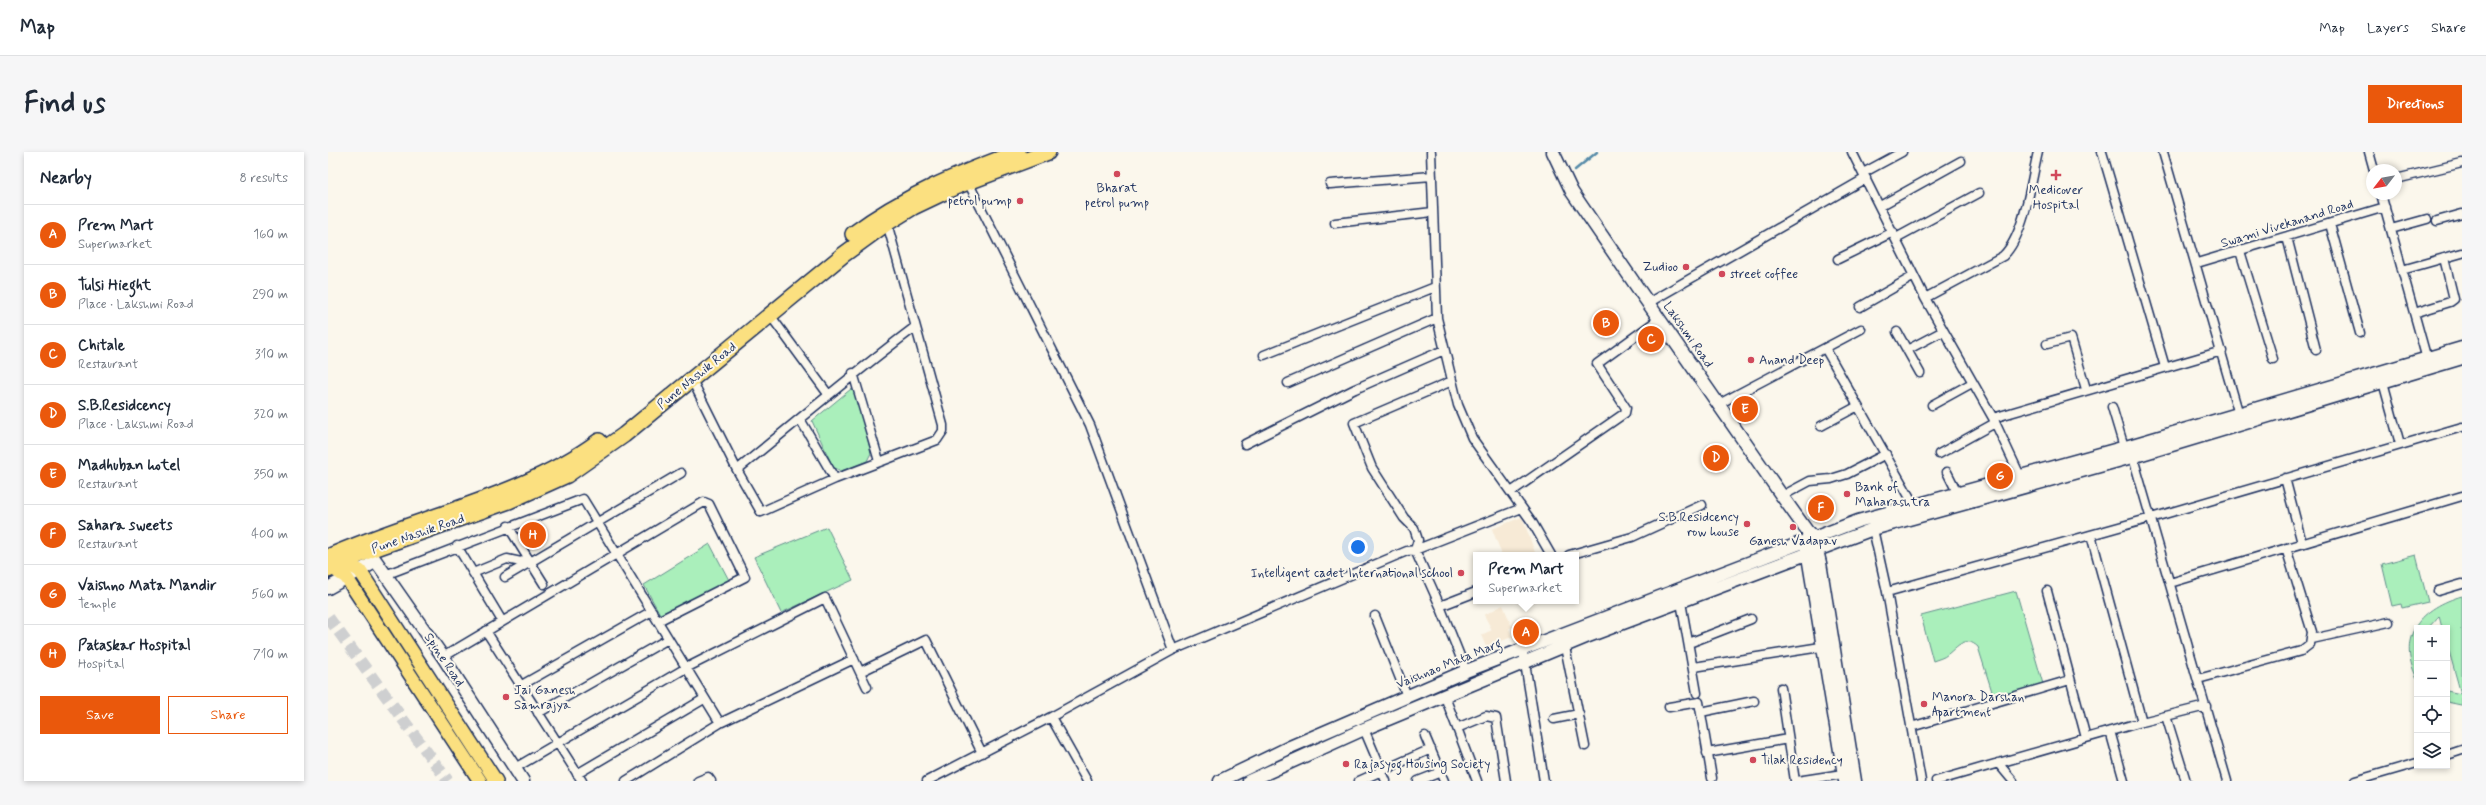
<!DOCTYPE html>
<meta charset="utf-8">
<style>
body{margin:0;font-family:Mynerve,sans-serif;background:#f6f6f7;color:#1f2937}
.controls{position:absolute;right:12px;bottom:12px;display:grid;overflow:hidden;border-radius:0px;box-shadow:0 2px 6px #0003}
.controls button{width:36px;height:36px;display:grid;place-items:center;padding:0;border:0;border-bottom:1px solid #e0e1e3;background:#fff;color:#1f2937;font:20px sans-serif}
.compass{position:absolute;left:2038px;top:12px;width:36px;height:36px;border-radius:50%;background:#fff;box-shadow:0 2px 6px #0003;rotate:239deg}
.you{position:absolute;left:1030px;top:395px;width:14px;height:14px;margin:-10px;border:3px solid #fff;border-radius:50%;background:#1a73e8;box-shadow:0 0 0 6px #1a73e833}
.badge{display:grid;place-items:center;width:26px;height:26px;border-radius:50%;background:#ea580c;color:#fff;font-size:13px;font-weight:700}
.pin{position:absolute;translate:-50% -50%;border:2px solid #fff;box-shadow:0 1px 4px #0006}
.popup{position:absolute;left:1145px;top:400px;width:106px;height:52px;box-sizing:border-box;display:grid;place-content:center;border-radius:0px;background:#fff;filter:drop-shadow(0 1px 3px #0005);font-size:13px;white-space:nowrap;color:#747a83}
.popup b{font-size:15px;color:#1f2937}
.popup::after{content:'';position:absolute;left:50%;top:100%;margin-left:-8px;border:8px solid transparent;border-top-color:#fff}
.list{margin:0;padding:0;list-style:none}
h2{display:flex;justify-content:space-between;align-items:center;height:52px;margin:0;padding:0 16px;font-size:17px}
h2 small{font-size:13px;font-weight:400;color:#747a83}
.list li{display:grid;grid-template-columns:26px 1fr auto;gap:12px;align-items:center;box-sizing:border-box;height:60px;padding:0 16px;border-top:1px solid #e0e1e3}
.list b{display:block;font-size:15px;white-space:nowrap}
.list p{margin:0;font-size:13px;white-space:nowrap;color:#747a83}
.list em{font-size:13px;font-style:normal;color:#747a83}
.actions{display:flex;gap:8px;padding:12px 16px}
.actions a{flex:1;padding:9px 0;border:1px solid #ea580c;border-radius:0px;text-align:center;font-size:14px;color:#ea580c}
.actions .main{background:#ea580c;color:#fff}
.icon{flex:none;width:22px;height:22px;fill:none;stroke:currentColor;stroke-width:2;stroke-linecap:round;stroke-linejoin:round}
.map{position:relative;flex:none;width:2134px;height:629px;overflow:hidden;border-radius:0px}
header{display:flex;align-items:center;gap:24px;box-sizing:border-box;height:56px;padding:0 20px;background:#fff;border-bottom:1px solid #e0e1e3}
header strong{font-size:19px}
nav{display:flex;gap:22px;margin-inline-start:auto;font-size:14px}
.intro{display:flex;align-items:center;justify-content:space-between;box-sizing:border-box;height:96px;padding:0 24px}
h1{margin:0;font-size:28px}
.button{padding:10px 18px;border-radius:0px;background:#ea580c;color:#fff;font-size:14px;font-weight:700}
main{display:flex;gap:24px;padding:0 24px}
aside{flex:1;background:#fff;border-radius:0px;box-shadow:0 2px 6px #0003}
.map>svg:first-child{display:block}
.built{fill:#f7ead6}
.green{fill:#aaefbb;stroke:#628f8c}
.lines{fill:none;stroke-linecap:round;stroke-linejoin:round}
.stream{stroke:#548aa8;stroke-width:2.5}
.secondary-tunnel{stroke:#cecfd0;stroke-width:12;stroke-dasharray:12 6;stroke-linecap:butt}
.street-casing{stroke:#1b2f5e;stroke-width:11}
.secondary-casing{stroke:#1b2f5e;stroke-width:15}
.primary-casing{stroke:#1b2f5e;stroke-width:16}
.highway-casing{stroke:#1b2f5e;stroke-width:18}
.street{stroke:#fbf7ec;stroke-width:8}
.secondary{stroke:#fbf7ec;stroke-width:12}
.primary{stroke:#fbe080;stroke-width:13}
.highway{stroke:#fbe080;stroke-width:15}
.poi-dot{fill:#d1495b;stroke:#fbf7ec;stroke-width:1.5}
.labels{text-anchor:middle;dominant-baseline:central;stroke-width:4;stroke-linejoin:round;paint-order:stroke}
.poi-label{font-size:13px;fill:#1b2f5e;stroke:#fbf7ec;text-anchor:start}
.street-label{font-size:13px;fill:#1b2f5e;stroke:#fbf7ec}
</style>
<header>
<strong>Map</strong>
<nav><a>Map</a><a>Layers</a><a>Share</a></nav>
</header>
<div class="intro"><h1>Find us</h1><a class="button">Directions</a></div>
<main>
<aside>
<h2>Nearby<small>8 results</small></h2>
<ul class="list">
<li><span class="badge">A</span><div><b>Prem Mart</b><p>Supermarket</p></div><em>160 m</em></li>
<li><span class="badge">B</span><div><b>Tulsi Hieght</b><p>Place · Lakshmi Road</p></div><em>290 m</em></li>
<li><span class="badge">C</span><div><b>Chitale</b><p>Restaurant</p></div><em>310 m</em></li>
<li><span class="badge">D</span><div><b>S.B.Residcency</b><p>Place · Lakshmi Road</p></div><em>320 m</em></li>
<li><span class="badge">E</span><div><b>Madhuban hotel</b><p>Restaurant</p></div><em>350 m</em></li>
<li><span class="badge">F</span><div><b>Sahara sweets</b><p>Restaurant</p></div><em>400 m</em></li>
<li><span class="badge">G</span><div><b>Vaishno Mata Mandir</b><p>Temple</p></div><em>560 m</em></li>
<li><span class="badge">H</span><div><b>Pataskar Hospital</b><p>Hospital</p></div><em>710 m</em></li>
</ul>
<div class="actions"><a class="main">Save</a><a>Share</a></div>
</aside>
<div class="map">
<svg width="2134" height="629" viewBox="0 0 2134 629">
<rect width="100%" height="100%" fill="#fbf7ec"/>
<filter id="ink" filterUnits="userSpaceOnUse"><feTurbulence type="fractalNoise" baseFrequency=".025" numOctaves="2"/><feDisplacementMap in="SourceGraphic" scale="8" xChannelSelector="R" yChannelSelector="G"/><feConvolveMatrix kernelMatrix="1 2 1 2 8 2 1 2 1" color-interpolation-filters="sRGB"/></filter>
<g filter="url(#ink)">
<path class="built" d="M1194 365 1208 403H1174L1164 377Z
M1175 453 1184 475 1181 476 1184 485 1158 495 1153 483 1164 478 1156 463Z"/>
<path class="green" d="M523 237 529 242 543 301 539 309 513 319 505 315 484 269Z
M499 375 525 428 453 461 426 405Z
M382 392 402 430 333 464 316 433Z
M2088 403 2100 450 2074 456 2073 452 2064 454 2054 412Z
M1688 439 1715 532 1666 546 1650 495C1637 483 1630 494 1620 502 1616 506 1610 507 1605 509L1593 464Z
M2134 444V553H2133L2119 550V539L2133 542 2119 492V476H2114L2111 464 2100 476H2089V526C2067 483 2095 455 2134 444Z"/>
<g class="lines">
<path class="stream" d="M1247 18 1269 0"/>
<path class="secondary-tunnel" d="M0 465 120 629"/>
<g class="street-casing">
<path id="street" d="M1103 0 1109 166 1130 253 1144 286 1204 370 1223 403
M1524 0 1597 146 1665 266 1694 328
M1774 0 1837 215
M1835 0 1912 266
M2041 0 2046 18
M1535 21 1574 0
M2068 27 2134 11
M640 30 762 273 845 498
M1002 32 1104 24
M2053 42 2100 211
M1552 54 1633 9
M2109 69 2134 62
M1007 71 1105 60
M2002 72 2032 181
M2063 77 2099 67
M1959 85 1988 198
M1568 86 1651 41
M1912 99 1945 207
M1510 107 1565 80
M1869 111 2057 55
M2074 118 2134 101
M1597 146 1675 104C1697 83 1703 29 1710 0
M1320 151 1538 26
M1532 155 1586 124
M2086 161 2122 150 2126 147 2116 106
M442 163 500 242
M1569 180 1592 221
M1719 192 1743 186 1758 237
M1497 196 1586 353
M1579 198 1615 179
M936 203 1107 135
M525 221 551 309
M364 228 409 318 433 360 507 327 609 288 615 279V273L559 71
M2055 230 2072 292
M960 231 1109 166
M1391 252 1533 177
M1604 253 1644 231
M1784 255 1796 295
M1665 266 1894 199
M472 267 507 327
M1493 274 1530 254
M917 292 1027 237 1116 198
M1611 302 1667 271
M1804 302 1899 629
M409 318C468 270 526 221 587 175
M1619 320 1629 340
M1957 326 1974 391
M1183 340 1297 261 1298 256 1269 212 1331 167
M1454 344 1482 329 1503 327 1519 322 1558 302
M180 374 216 432
M1545 377 1559 440 1593 629
M1763 383 1814 570
M129 394 174 469
M1087 398 1090 388 1086 376 1076 366 1044 316 1026 271 1124 229
M1087 398 1194 356
M1241 403 1304 385 1374 353
M145 421 179 407 193 410 199 407
M57 423 255 347 392 571 298 629
M177 425 353 321
M1842 431 2134 344
M1719 439 1758 586
M2110 439 2134 432
M1559 440 1823 366 2134 275
M1353 450 1369 541
M1047 464 1079 544
M158 479 254 629
M1984 487 2061 470
M1361 491 1423 467
M1237 495 1257 594
M115 505 376 350 381 352 417 425 330 469
M1196 505 1216 629
M1366 515 1499 494
M1138 519 1112 454 1148 440
M532 520 598 488 654 601
M1870 527 1973 499 1982 492 1984 480 1958 396
M192 534 324 459
M1453 536 1467 629
M1117 545 1129 576 1158 564 1168 566 1178 629
M1341 555 1371 550 1384 626
M1373 560 1426 549
M210 561 340 487
M1838 564 1858 629
M723 565 759 629
M1226 567 1251 562
M392 571 526 507
M1583 575 1742 528
M1129 576 1149 629
M1036 577 1058 629
M1782 579 1796 629
M1097 584 1116 629
M1379 601 1460 587
M2119 603 2134 598
M1670 611 1685 629
M187 616 358 516 497 446 539 535
M249 622 376 547
M370 629 380 625 383 629
M599 629 723 565 845 498 1079 399 1087 398 1112 454
M1031 629 1103 597
M1090 629 1113 620
M1469 629 1521 621
M1608 629 1814 570 1878 554
M2027 629 2089 611"/>
</g>
<g class="secondary-casing">
<path id="secondary" d="M1225 0 1244 40 1309 135 1454 344 1479 379 1486 386 1492 411 1527 629
M36 392 115 505 195 629
M1478 392 1517 629
M0 436 47 410
M892 629 962 595 1138 519 1530 369 1801 294 2134 196
M921 629 1036 577 1258 485 1545 377 1804 305 2134 206"/>
</g>
<g class="primary-casing">
<path id="primary" d="M11 406 32 419 168 629
M0 413 18 425 152 629"/>
</g>
<g class="highway-casing">
<path id="highway" d="M525 82C576 44 631 22 690 0
M0 405C86 366 196 345 271 289
M0 418 40 399 181 349 239 323 296 283 515 103 559 71 585 55 627 35 720 0"/>
</g>
<use href="#street" class="street"/>
<use href="#secondary" class="secondary"/>
<use href="#primary" class="primary"/>
<use href="#highway" class="highway"/>
</g>
</g>
<g class="poi-dot">
<circle cx="789" cy="22" r="4"/>
<path d="M1726 17h4v4h4v4h-4v4h-4v-4h-4v-4h4z"/>
<circle cx="692" cy="49" r="4"/>
<circle cx="1358" cy="115" r="4"/>
<circle cx="1394" cy="122" r="4"/>
<circle cx="1423" cy="208" r="4"/>
<circle cx="1519" cy="342" r="4"/>
<circle cx="1419" cy="372" r="4"/>
<circle cx="1465" cy="375" r="4"/>
<circle cx="1133" cy="421" r="4"/>
<circle cx="178" cy="545" r="4"/>
<circle cx="1596" cy="552" r="4"/>
<circle cx="1425" cy="608" r="4"/>
<circle cx="1018" cy="612" r="4"/>
</g>
<g class="labels">
<g class="poi-label">
<text x="789" y="36" text-anchor="middle">Bharat<tspan x="789" dy="15">petrol pump</tspan></text>
<text x="1728" y="38" text-anchor="middle">Medicover<tspan x="1728" dy="15">Hospital</tspan></text>
<text x="684" y="49" text-anchor="end">petrol pump</text>
<text x="1350" y="115" text-anchor="end">Zudioo</text>
<text x="1402" y="122">street coffee</text>
<text x="1431" y="208">Anand Deep</text>
<text x="1527" y="335">Bank of<tspan x="1527" dy="15">Maharashtra</tspan></text>
<text x="1411" y="365" text-anchor="end">S.B.Residcency<tspan x="1411" dy="15">row house</tspan></text>
<text x="1465" y="389" text-anchor="middle">Ganesh Vadapav</text>
<text x="1125" y="421" text-anchor="end">Intelligent cadet International school</text>
<text x="186" y="538">Jai Ganesh<tspan x="186" dy="15">Samrajya</tspan></text>
<text x="1604" y="545">Manora Darshan<tspan x="1604" dy="15">Apartment</tspan></text>
<text x="1433" y="608">Tilak Residency</text>
<text x="1026" y="612">Rajasyog Housing Society</text>
</g>
<g class="street-label">
<text transform="translate(1959 72) rotate(-17)">Swami Vivekanand Road</text>
<text transform="translate(1360 183) rotate(55)">Lakshmi Road</text>
<text transform="translate(369 224) rotate(-39)">Pune Nashik Road</text>
<text transform="translate(90 382) rotate(-19)">Pune Nashik Road</text>
<text transform="translate(116 508) rotate(56)">Spine Road</text>
<text transform="translate(1121 512) rotate(-22)">Vaishnao Mata Marg</text>
</g>
</g>
</svg>
<div class="controls">
<button>+</button>
<button>−</button>
<button><svg class="icon" aria-label="locate" viewBox="0 0 24 24"><circle cx="12" cy="12" r="6"/><path d="M12 2v4M12 18v4M2 12h4M18 12h4"/></svg></button>
<button><svg class="icon" aria-label="layers" viewBox="0 0 24 24"><path d="M12 4l9 5-9 5-9-5zM3 14l9 5 9-5"/></svg></button>
</div>
<svg class="compass" viewBox="-18 -18 36 36"><path d="M0-13l5 13h-10z" fill="#e53935"/><path d="M0 13l5-13h-10z" fill="#747a83"/></svg>
<div class="you"></div>
<div class="pin badge" style="left:1198px;top:480px">A</div>
<div class="popup"><b>Prem Mart</b>Supermarket</div>
<div class="pin badge" style="left:1278px;top:171px">B</div>
<div class="pin badge" style="left:1323px;top:187px">C</div>
<div class="pin badge" style="left:1388px;top:306px">D</div>
<div class="pin badge" style="left:1417px;top:257px">E</div>
<div class="pin badge" style="left:1493px;top:356px">F</div>
<div class="pin badge" style="left:1672px;top:324px">G</div>
<div class="pin badge" style="left:205px;top:383px">H</div>
</div>
</main>
